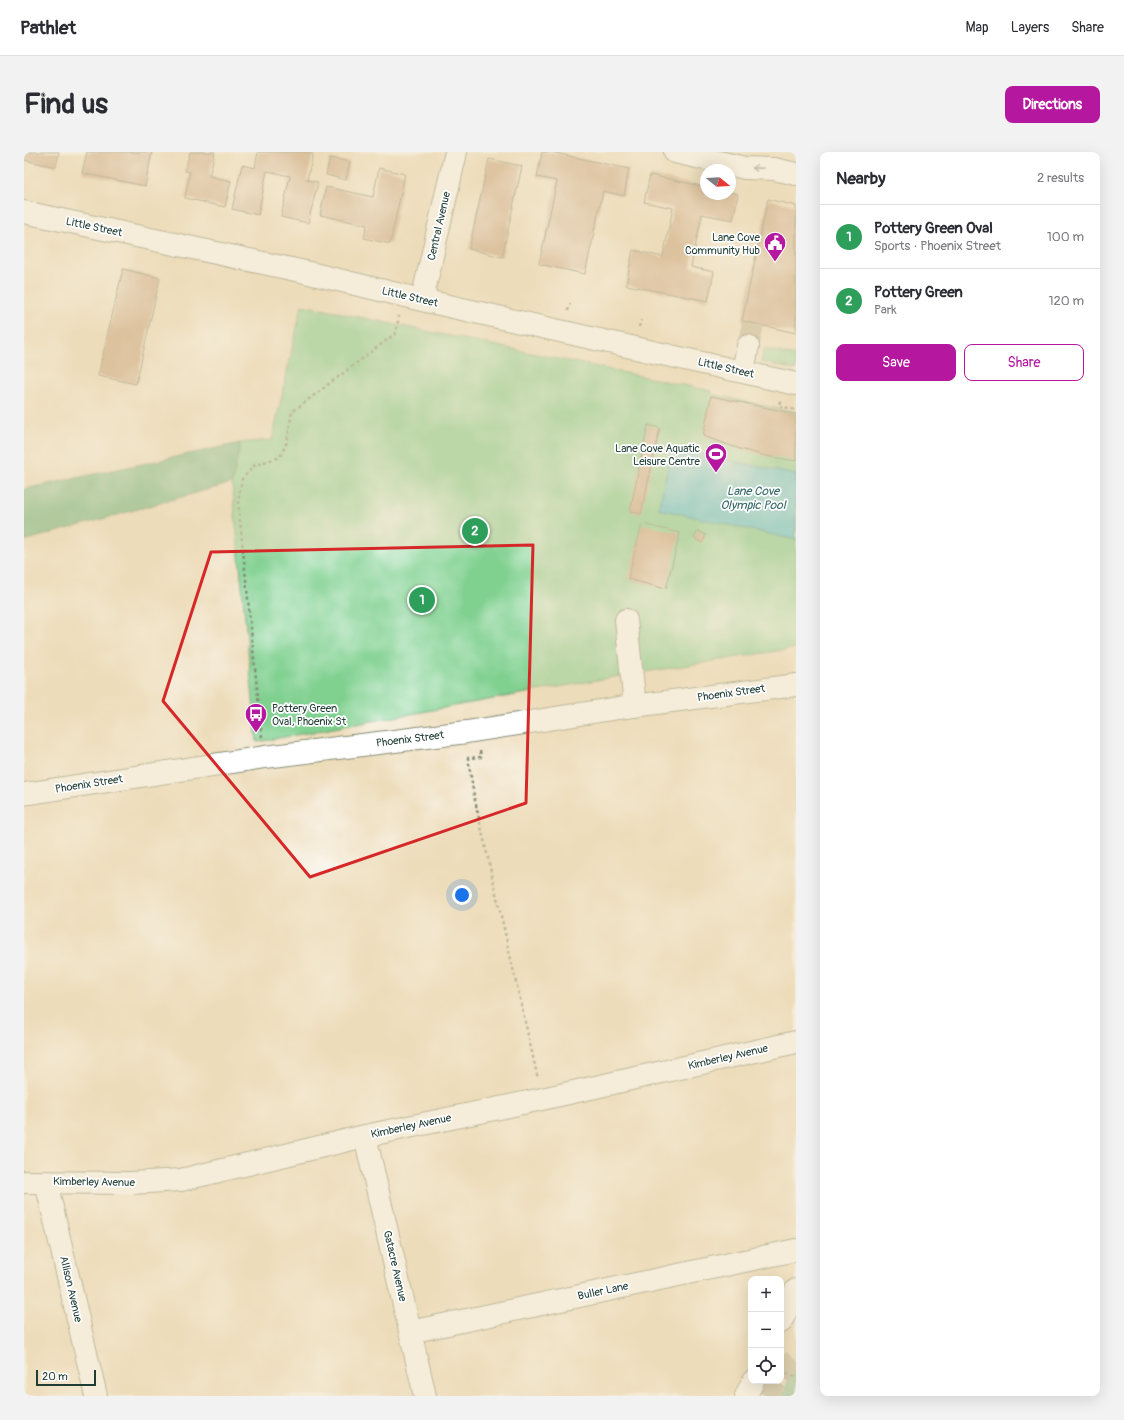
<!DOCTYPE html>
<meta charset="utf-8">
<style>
body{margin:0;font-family:Pangolin,sans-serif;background:#f2f2f3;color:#2b2b33}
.controls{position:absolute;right:12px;bottom:12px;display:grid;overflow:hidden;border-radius:8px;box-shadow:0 4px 16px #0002}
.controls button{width:36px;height:36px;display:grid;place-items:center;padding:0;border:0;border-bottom:1px solid #e1e1e2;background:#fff;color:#2b2b33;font:20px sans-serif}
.compass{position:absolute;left:676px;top:12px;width:36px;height:36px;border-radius:50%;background:#fff;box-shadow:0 4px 16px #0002;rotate:108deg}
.scale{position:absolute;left:12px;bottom:10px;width:60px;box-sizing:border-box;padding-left:4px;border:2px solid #1f3d34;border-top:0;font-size:11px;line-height:14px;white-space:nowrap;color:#1f3d34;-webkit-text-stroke:3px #fff;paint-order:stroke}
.you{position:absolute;left:438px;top:743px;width:14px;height:14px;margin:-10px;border:3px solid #fff;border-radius:50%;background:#1a73e8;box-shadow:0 0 0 6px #1a73e833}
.badge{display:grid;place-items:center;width:26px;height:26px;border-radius:50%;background:#b5179e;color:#fff;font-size:13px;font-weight:700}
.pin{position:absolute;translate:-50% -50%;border:2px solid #fff;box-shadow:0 1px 4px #0006}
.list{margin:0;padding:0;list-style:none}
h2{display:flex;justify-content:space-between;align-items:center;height:52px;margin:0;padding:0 16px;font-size:17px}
h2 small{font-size:13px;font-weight:400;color:#7c7c81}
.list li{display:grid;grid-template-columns:26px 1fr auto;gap:12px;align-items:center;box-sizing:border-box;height:64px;padding:0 16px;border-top:1px solid #e1e1e2}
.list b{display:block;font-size:15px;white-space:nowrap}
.list p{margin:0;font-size:13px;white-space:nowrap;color:#7c7c81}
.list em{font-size:13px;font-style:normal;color:#7c7c81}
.actions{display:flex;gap:8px;padding:12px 16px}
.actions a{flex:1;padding:9px 0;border:1px solid #b5179e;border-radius:8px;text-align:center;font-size:14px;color:#b5179e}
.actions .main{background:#b5179e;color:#fff}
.icon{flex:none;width:22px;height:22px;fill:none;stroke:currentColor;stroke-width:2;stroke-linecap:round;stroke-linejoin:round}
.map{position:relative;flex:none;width:772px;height:1244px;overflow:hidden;border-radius:8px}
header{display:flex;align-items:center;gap:24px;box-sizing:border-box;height:56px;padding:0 20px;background:#fff;border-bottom:1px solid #e1e1e2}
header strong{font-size:19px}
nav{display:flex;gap:22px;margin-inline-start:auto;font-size:14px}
.intro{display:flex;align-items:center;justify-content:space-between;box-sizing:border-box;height:96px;padding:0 24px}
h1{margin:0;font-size:28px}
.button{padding:10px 18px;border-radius:8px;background:#b5179e;color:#fff;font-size:14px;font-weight:700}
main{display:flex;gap:24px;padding:0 24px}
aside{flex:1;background:#fff;border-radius:8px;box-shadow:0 4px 16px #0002}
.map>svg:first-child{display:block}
.green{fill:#80d090;stroke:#508662}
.forest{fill:#68b27a;stroke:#447857}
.water{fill:#5ac6d3;stroke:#3c8284}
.building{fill:#c9a27d}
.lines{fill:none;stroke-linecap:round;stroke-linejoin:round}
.minor-tunnel{stroke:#c4bc9e;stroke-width:22;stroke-dasharray:22 11;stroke-linecap:butt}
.highway-tunnel{stroke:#c4bc9e;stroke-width:22;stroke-dasharray:22 11;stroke-linecap:butt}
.minor-casing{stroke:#868c76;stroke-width:24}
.path{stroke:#868c76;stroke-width:2.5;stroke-dasharray:3 3;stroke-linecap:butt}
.minor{stroke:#fff;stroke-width:22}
.oneway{stroke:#8f9e9a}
.marked{fill:none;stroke:#d62828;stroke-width:3;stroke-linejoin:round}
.labels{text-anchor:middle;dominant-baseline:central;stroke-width:3.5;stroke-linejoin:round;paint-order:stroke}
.street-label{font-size:11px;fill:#1f3d34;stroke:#fff}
.poi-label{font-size:11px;fill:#1f3d34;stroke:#fff;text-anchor:end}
.water-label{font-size:12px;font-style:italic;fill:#316664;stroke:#fff}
</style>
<header>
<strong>Pathlet</strong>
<nav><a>Map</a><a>Layers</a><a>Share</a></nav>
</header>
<div class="intro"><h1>Find us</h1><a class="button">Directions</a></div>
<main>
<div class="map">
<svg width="772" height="1244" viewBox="0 0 772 1244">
<rect width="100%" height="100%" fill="#fff"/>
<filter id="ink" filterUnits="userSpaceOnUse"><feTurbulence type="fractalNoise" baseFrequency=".025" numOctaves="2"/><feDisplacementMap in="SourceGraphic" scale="8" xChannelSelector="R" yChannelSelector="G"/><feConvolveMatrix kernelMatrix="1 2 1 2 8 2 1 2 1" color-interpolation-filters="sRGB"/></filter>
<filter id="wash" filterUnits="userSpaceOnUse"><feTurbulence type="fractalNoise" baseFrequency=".012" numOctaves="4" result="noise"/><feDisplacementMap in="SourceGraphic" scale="16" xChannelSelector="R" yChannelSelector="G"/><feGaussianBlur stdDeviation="0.9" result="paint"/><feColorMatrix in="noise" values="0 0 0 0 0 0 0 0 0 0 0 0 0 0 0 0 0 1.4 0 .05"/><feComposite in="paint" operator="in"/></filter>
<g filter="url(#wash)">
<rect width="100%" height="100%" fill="#eddcb9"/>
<path class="green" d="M278 153 688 239 687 242 772 261V496L590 525 233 590 208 331 216 291 248 288Z
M740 197 772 204V218L737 210Z"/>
<path class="forest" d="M216 291 208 331 0 389V337Z
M772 1213V1244H757Z"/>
<path class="water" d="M648 296 772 323V388L635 357Z"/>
<g id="blocks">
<path class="building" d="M0 0H35L32 15 0 8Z
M63 0H128L121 34 58 21Z
M166 0H191L185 24 207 29 201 55 161 46 166 20 161 19Z
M234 0H279L289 2 283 28 294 30 284 71 257 65 266 24 243 19 234 63 208 57 218 13 231 16Z
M518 0H527L605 17 600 44 579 39 561 122 515 112 533 29 513 25Z
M306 6 326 10 322 28 302 23Z
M465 7 498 14 478 105 445 97Z
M355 16 381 22 366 92 340 86 343 73 296 63 302 35 349 45Z
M626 23 682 35V42H706V40L714 42 709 68 678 62 667 115 690 120 684 149 602 133 609 98 639 105 649 56 620 50Z
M744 47 772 54V181L718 169Z
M99 117 136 126 112 232 74 224Z
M687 244 772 262V309L742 304 716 297 679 284Z
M624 273 636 276 617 362 606 359Z
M618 372 656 381 642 437 604 427Z
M674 379 682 383 678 391 670 386Z"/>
</g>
</g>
<g filter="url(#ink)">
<use href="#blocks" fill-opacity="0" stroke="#868c76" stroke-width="1"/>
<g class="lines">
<path class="minor-tunnel" d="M724 194 729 172"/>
<path class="highway-tunnel" d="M757 1224 772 1205
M741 1244 753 1229"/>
<g class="minor-casing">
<path id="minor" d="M651 0 721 16 750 17 772 22
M0 60 281 120 398 148 772 232
M398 148 432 0
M719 219 724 194
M602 468 611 554
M0 642 241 605 443 580 594 556 772 533
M341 984 401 1244
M0 1030 107 1031 157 1028 341 984 518 947 772 890
M22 1030 72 1244
M757 1170 772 1138
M386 1180 772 1098
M722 1244 729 1229"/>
</g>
<path class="path" d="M544 159 546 152
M615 175 617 168
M756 249 755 254 772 258
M238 585 214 349 218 327 231 313 256 305 263 290 268 260 372 181 375 164
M456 599 457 605 444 606 450 644 514 927
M757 1219 772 1225"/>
<use href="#minor" class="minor"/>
</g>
<defs><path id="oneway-shaft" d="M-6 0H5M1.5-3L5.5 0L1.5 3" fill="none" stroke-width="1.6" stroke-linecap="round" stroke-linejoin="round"/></defs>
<use class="oneway" href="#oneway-shaft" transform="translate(734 16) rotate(-178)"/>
</g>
<path d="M0 0H772V1244H0ZM509 393 502 651 286 725 139 549 187 400Z" fill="#eddcb9" fill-opacity=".55" fill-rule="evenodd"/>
<path class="marked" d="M509 393 502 651 286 725 139 549 187 400Z"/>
<defs>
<g id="civic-pin" transform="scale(1.15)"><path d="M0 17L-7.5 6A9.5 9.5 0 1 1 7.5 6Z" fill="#b5179e" stroke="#fff"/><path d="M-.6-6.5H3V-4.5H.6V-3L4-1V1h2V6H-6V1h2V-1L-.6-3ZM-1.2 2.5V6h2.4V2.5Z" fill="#fff"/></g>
<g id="stadium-pin" transform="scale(1.15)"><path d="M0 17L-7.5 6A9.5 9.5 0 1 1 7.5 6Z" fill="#b5179e" stroke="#fff"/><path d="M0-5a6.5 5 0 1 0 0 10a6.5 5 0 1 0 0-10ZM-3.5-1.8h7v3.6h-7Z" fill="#fff"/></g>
<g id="bus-pin" transform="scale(1.15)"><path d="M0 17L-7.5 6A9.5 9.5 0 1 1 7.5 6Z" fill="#b5179e" stroke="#fff"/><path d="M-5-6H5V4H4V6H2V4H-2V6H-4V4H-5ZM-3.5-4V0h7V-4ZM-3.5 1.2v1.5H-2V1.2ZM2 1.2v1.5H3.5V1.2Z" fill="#fff"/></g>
</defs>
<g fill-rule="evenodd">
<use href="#civic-pin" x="751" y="91"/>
<use href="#stadium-pin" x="692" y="302"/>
<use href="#bus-pin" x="232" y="562"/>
</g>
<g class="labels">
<g class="street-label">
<text transform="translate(415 74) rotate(-77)">Central Avenue</text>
<text transform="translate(70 75) rotate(12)">Little Street</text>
<text transform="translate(386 145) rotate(13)">Little Street</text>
<text transform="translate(702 216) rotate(13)">Little Street</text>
<text transform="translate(707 541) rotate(-8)">Phoenix Street</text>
<text transform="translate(386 587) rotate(-7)">Phoenix Street</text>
<text transform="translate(65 632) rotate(-9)">Phoenix Street</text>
<text transform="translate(704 905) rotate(-13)">Kimberley Avenue</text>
<text transform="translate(387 974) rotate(-12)">Kimberley Avenue</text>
<text transform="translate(70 1030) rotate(1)">Kimberley Avenue</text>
<text transform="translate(371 1114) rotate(77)">Gatacre Avenue</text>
<text transform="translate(47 1137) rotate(77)">Allison Avenue</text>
<text transform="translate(579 1139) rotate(-12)">Buller Lane</text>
</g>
<g class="poi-label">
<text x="736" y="85">Lane Cove<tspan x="736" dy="13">Community Hub</tspan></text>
<text x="676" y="296">Lane Cove Aquatic<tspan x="676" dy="13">Leisure Centre</tspan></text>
<text x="248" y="556" text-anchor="start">Pottery Green<tspan x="248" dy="13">Oval, Phoenix St</tspan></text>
</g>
<g class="water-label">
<text x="729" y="339">Lane Cove<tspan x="729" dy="14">Olympic Pool</tspan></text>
</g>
</g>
</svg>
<div class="controls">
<button>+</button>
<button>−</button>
<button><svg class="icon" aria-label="locate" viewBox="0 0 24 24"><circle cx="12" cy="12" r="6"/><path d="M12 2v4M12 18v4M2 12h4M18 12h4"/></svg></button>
</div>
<svg class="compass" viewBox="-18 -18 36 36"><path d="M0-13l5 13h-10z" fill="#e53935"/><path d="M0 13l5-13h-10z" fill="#7c7c81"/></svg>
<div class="scale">20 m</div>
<div class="you"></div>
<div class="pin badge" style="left:398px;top:448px;background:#2e9e5b">1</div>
<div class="pin badge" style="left:451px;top:379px;background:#2e9e5b">2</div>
</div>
<aside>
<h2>Nearby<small>2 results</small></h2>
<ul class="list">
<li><span class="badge" style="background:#2e9e5b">1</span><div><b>Pottery Green Oval</b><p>Sports · Phoenix Street</p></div><em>100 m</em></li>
<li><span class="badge" style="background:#2e9e5b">2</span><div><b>Pottery Green</b><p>Park</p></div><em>120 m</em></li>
</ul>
<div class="actions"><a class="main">Save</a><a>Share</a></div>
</aside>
</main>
